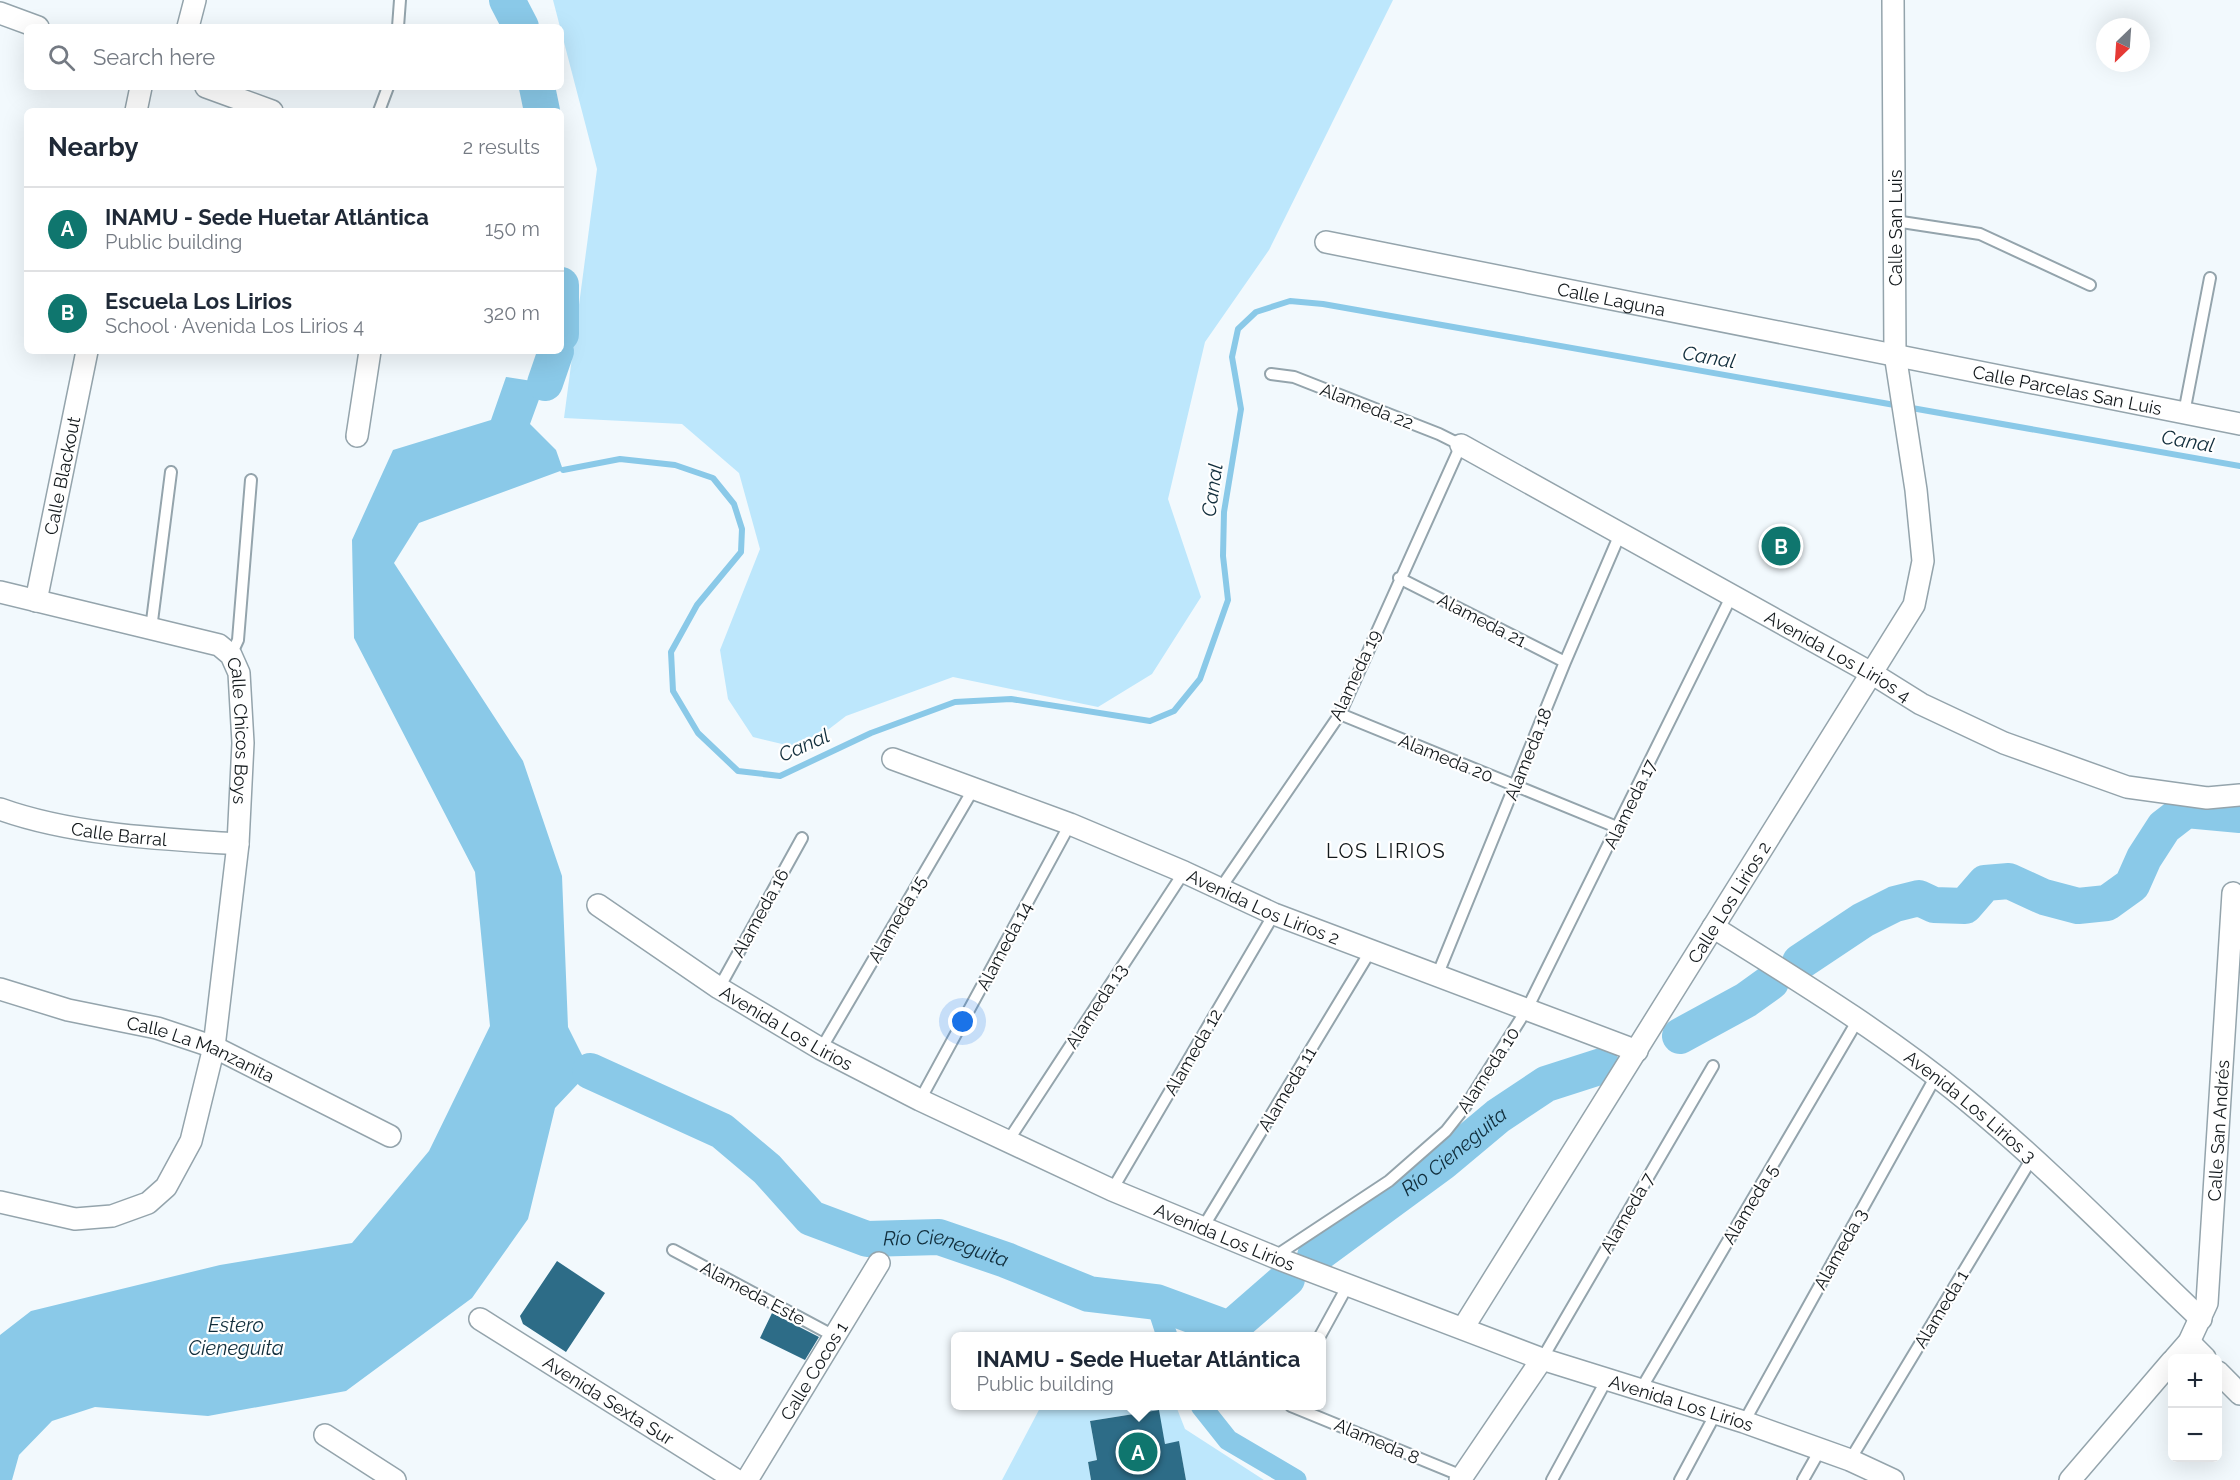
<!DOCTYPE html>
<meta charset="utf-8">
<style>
body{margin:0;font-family:Raleway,sans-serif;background:#f2f2f3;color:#1f2937}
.controls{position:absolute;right:18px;bottom:18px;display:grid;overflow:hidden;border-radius:9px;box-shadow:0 6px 24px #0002}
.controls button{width:54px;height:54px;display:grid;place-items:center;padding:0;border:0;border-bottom:2px solid #e0e1e3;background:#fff;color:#1f2937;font:30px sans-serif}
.compass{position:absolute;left:2096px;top:18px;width:54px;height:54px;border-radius:50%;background:#fff;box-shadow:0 6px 24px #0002;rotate:205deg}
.you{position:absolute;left:963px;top:1022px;width:21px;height:21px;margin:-15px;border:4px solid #fff;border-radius:50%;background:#1a73e8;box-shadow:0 0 0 9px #1a73e833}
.badge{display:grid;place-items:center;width:39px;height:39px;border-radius:50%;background:#0f766e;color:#fff;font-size:20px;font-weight:700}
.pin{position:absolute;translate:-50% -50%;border:3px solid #fff;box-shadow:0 2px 6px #0006}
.popup{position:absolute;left:951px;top:1332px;width:375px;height:78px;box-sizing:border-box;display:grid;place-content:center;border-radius:9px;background:#fff;filter:drop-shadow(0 2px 4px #0005);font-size:20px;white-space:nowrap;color:#747a83}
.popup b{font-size:22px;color:#1f2937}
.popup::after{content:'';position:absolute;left:50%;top:100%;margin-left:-12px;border:12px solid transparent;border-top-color:#fff}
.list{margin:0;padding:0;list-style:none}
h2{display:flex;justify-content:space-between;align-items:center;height:78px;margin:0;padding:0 24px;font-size:26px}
h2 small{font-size:20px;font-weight:400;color:#747a83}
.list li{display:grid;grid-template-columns:39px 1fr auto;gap:18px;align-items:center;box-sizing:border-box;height:84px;padding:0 24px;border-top:2px solid #e0e1e3}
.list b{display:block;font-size:22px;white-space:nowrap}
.list p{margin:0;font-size:20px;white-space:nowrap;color:#747a83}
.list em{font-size:20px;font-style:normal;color:#747a83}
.icon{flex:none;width:33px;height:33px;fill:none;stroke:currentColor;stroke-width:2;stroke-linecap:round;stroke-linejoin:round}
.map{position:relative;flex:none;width:2240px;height:1480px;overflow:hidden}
.search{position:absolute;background:#fff;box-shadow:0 6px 24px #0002;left:24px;top:24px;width:540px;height:66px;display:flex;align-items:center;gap:15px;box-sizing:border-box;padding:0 21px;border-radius:9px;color:#747a83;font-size:22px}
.panel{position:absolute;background:#fff;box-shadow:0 6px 24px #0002;left:24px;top:108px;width:540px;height:246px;border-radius:9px}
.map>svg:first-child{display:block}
.green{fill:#bde7fc}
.water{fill:#8ac9e8}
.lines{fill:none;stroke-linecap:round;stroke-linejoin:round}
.stream{stroke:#8ac9e8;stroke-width:6}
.canal{stroke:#8ac9e8;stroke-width:21}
.river{stroke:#8ac9e8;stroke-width:36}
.building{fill:#2d6c87}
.lane-casing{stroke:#94a4ac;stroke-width:14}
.street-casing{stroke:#94a4ac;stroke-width:24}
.lane{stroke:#fff;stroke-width:10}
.street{stroke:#fff;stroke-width:21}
.labels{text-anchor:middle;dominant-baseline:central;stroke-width:4.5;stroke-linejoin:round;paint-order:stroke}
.street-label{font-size:18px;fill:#13191c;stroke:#fff}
.water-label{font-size:20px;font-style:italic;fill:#112e3c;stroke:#fff}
.neighbourhood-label{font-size:20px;letter-spacing:1.5px;fill:#13191c;stroke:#fff}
</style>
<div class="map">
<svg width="2240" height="1480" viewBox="0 0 2240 1480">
<rect width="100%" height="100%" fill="#f2f9fd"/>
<path class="green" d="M553 0H1393L1269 250 1205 342 1168 499 1201 597 1152 674 1098 707 953 677 846 716 803 749 753 737 728 699 720 650 760 549 739 473 682 424 564 418 597 169Z
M1041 1406H1176L1185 1429 1264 1480H1186L1179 1442 1165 1444 1158 1410 1090 1421 1097 1460 1088 1462 1091 1480H1002Z"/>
<path class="water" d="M506 377 545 383 530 424 556 450 563 470 419 523 394 563 523 761 562 876 568 1027 590 1071 555 1108 528 1219 472 1298 346 1391 208 1416 95 1407 52 1421 19 1455 12 1480H0V1335L31 1311 220 1265 352 1243 429 1151 490 1026 475 872 354 638 352 540 393 450 491 420Z"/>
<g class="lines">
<path class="stream" d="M563 470 620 459 675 465 713 478 734 504 742 529 741 552 697 605 671 652 673 691 698 733 738 771 780 776 871 733 955 702 1011 699 1150 721 1174 711 1200 679 1228 600 1223 556 1224 512 1241 409 1232 357 1238 329 1256 312 1290 301 1323 304 2240 466"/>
<path class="canal" d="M1156 1302 1167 1336
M1201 1406 1228 1440 1296 1480"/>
<g class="river">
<path d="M507 0 521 27"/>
<path d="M537 87 542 111"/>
<path d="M561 285V334"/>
<path d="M545 383 556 351"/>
<path d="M1800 962 1863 920 1895 904 1919 898 1934 905 1965 906 1985 883 2009 881 2044 897 2078 906 2107 903 2132 885 2144 858 2164 827 2186 810 2240 815"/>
<path d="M1680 1036 1746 1000 1771 982"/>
<path id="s1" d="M590 1071 722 1131 767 1169 811 1218 867 1239 939 1237 1006 1260 1089 1294 1156 1302 1224 1327 1233 1326 1287 1279"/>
<path id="s2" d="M1315 1256 1443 1162 1498 1116 1546 1084 1602 1066"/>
</g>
</g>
<path class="building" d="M557 1261 605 1293 566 1352 523 1324 520 1316Z
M772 1313 819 1337 805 1360 760 1338Z
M1159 1410 1165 1444 1179 1441 1186 1480H1091L1088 1462 1097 1460 1090 1421Z"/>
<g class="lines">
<g class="lane-casing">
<path id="lane" d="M398 27 400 0
M379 111 388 87
M1895 221 1980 234 2090 285
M2184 413 2210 278
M1399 578 1565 662
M151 629 171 472
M231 655 238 640 251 480
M1340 714 1619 828
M1220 889 1340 714 1461 445 1439 434 1294 377 1271 374
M1437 976 1565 662 1620 534
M719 988 802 838
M821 1049 974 788
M920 1100 1070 824
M1008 1141 1184 872
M1112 1190 1274 914
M1202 1229 1371 950
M673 1250 834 1336
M1274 1257 1389 1181 1446 1131 1465 1107 1527 1009 1731 597
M1320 1336 1348 1285
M1542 1359 1713 1066
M1641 1389 1859 1018
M1291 1406 1462 1476
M1744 1422 1936 1076
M1850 1460 2032 1158
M1552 1480 1607 1379
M1680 1480 1716 1413
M1803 1480 1820 1450"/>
</g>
<g class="street-casing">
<g id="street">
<path d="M0 13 38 27"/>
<path d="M188 27 195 0"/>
<path d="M206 87 272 111"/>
<path d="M136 111 141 87"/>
<path id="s3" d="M1326 242 2240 424"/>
<path d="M357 436 370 351"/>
<path id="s4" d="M1461 445 1873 674 1921 704 2004 743 2127 787 2207 798 2240 795"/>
<path id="s5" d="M0 592 219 645 231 655 239 673 243 743 238 844 214 1047 191 1141 166 1187 148 1203 112 1216 75 1219 0 1202"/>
<path id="s6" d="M36 601 87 351"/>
<path id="s7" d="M893 759 1070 824 1184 872 1274 914 1637 1051"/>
<path id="s8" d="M0 809C72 835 162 839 238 844"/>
<path id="s9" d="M598 905 719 988 821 1049 920 1100 1112 1190 1274 1257 1542 1359 1744 1422 1850 1460 1893 1480"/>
<path id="s10" d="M1713 927C1799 981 1886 1034 1965 1099 2048 1167 2123 1245 2201 1319"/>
<path id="s11" d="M0 989 68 1010 157 1028 214 1047 390 1136"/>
<path id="s12" d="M480 1319 736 1480"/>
<path id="s13" d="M1463 1328 1914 605 1923 561 1916 490 1895 354 1893 0"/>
<path d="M2189 1342 2205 1358"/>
<path id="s14" d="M2175 1358 2189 1342 2207 1303 2233 893"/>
<path d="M2218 1372 2240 1394"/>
<path d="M325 1435 395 1480"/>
<path id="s15" d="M747 1480 879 1263"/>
<path d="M1460 1480 1542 1359"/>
<path d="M2070 1480 2172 1361"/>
</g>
</g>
<use href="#lane" class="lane"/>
<use href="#street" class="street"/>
</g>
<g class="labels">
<g class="street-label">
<text transform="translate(1895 228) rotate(-90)">Calle San Luis</text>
<text stroke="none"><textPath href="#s3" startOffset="291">Calle Laguna</textPath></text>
<text stroke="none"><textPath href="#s3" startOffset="756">Calle Parcelas San Luis</textPath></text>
<text transform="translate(1367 406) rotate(21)">Alameda 22</text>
<text stroke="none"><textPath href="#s6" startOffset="128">Calle Blackout</textPath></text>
<text transform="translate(1482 620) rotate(27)">Alameda 21</text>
<text stroke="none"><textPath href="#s4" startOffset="432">Avenida Los Lirios 4</textPath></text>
<text transform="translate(1355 675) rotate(-65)">Alameda 19</text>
<text stroke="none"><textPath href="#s5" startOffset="318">Calle Chicos Boys</textPath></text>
<text transform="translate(1528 754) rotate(-68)">Alameda 18</text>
<text transform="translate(1446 758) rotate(22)">Alameda 20</text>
<text transform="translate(1630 804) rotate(-64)">Alameda 17</text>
<text stroke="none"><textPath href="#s8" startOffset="122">Calle Barral</textPath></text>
<text stroke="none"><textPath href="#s13" startOffset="502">Calle Los Lirios 2</textPath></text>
<text stroke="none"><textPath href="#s7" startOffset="399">Avenida Los Lirios 2</textPath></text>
<text transform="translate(760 913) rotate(-61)">Alameda 16</text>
<text transform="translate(897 919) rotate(-60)">Alameda 15</text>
<text transform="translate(1004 946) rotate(-62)">Alameda 14</text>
<text transform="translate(1096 1006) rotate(-57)">Alameda 13</text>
<text stroke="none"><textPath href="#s9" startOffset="225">Avenida Los Lirios</textPath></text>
<text stroke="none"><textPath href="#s11" startOffset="210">Calle La Manzanita</textPath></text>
<text transform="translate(1193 1052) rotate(-60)">Alameda 12</text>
<text transform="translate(1488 1070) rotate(-57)">Alameda 10</text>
<text transform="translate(1287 1089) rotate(-59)">Alameda 11</text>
<text stroke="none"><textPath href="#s10" startOffset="314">Avenida Los Lirios 3</textPath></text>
<text stroke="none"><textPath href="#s14" startOffset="237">Calle San Andrés</textPath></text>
<text transform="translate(1750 1204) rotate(-59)">Alameda 5</text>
<text transform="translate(1627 1213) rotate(-60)">Alameda 7</text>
<text stroke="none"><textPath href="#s9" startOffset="711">Avenida Los Lirios</textPath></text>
<text transform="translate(1840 1249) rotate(-61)">Alameda 3</text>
<text transform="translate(753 1293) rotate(28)">Alameda Este</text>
<text transform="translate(1941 1309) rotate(-59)">Alameda 1</text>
<text stroke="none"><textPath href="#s15" startOffset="128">Calle Cocos 1</textPath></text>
<text stroke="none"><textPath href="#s12" startOffset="152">Avenida Sexta Sur</textPath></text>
<text stroke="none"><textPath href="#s9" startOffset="1197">Avenida Los Lirios</textPath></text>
<text transform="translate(1377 1441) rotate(23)">Alameda 8</text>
</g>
<g class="water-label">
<text transform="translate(1709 357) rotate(10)">Canal</text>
<text transform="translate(2188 441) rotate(10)">Canal</text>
<text transform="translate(1212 490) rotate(-82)">Canal</text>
<text transform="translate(804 745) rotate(-24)">Canal</text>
<text stroke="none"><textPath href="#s2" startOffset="174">Río Cieneguita</textPath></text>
<text stroke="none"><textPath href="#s1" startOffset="410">Río Cieneguita</textPath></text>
<text x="236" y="1325">Estero<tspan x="236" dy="23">Cieneguita</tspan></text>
</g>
<g class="neighbourhood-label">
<text x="1386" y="851">LOS LIRIOS</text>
</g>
</g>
</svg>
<div class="controls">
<button>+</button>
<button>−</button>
</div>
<svg class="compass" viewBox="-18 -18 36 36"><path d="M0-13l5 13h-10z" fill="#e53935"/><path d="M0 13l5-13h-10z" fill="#747a83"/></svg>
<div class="you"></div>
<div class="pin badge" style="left:1138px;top:1452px">A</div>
<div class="popup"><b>INAMU - Sede Huetar Atlántica</b>Public building</div>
<div class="pin badge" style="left:1781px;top:546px">B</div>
<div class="search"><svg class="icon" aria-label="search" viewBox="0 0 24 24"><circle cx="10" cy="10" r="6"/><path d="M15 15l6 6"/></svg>Search here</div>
<section class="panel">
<h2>Nearby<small>2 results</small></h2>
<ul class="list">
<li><span class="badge">A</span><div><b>INAMU - Sede Huetar Atlántica</b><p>Public building</p></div><em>150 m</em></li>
<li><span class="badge">B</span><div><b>Escuela Los Lirios</b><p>School · Avenida Los Lirios 4</p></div><em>320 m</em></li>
</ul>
</section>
</div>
